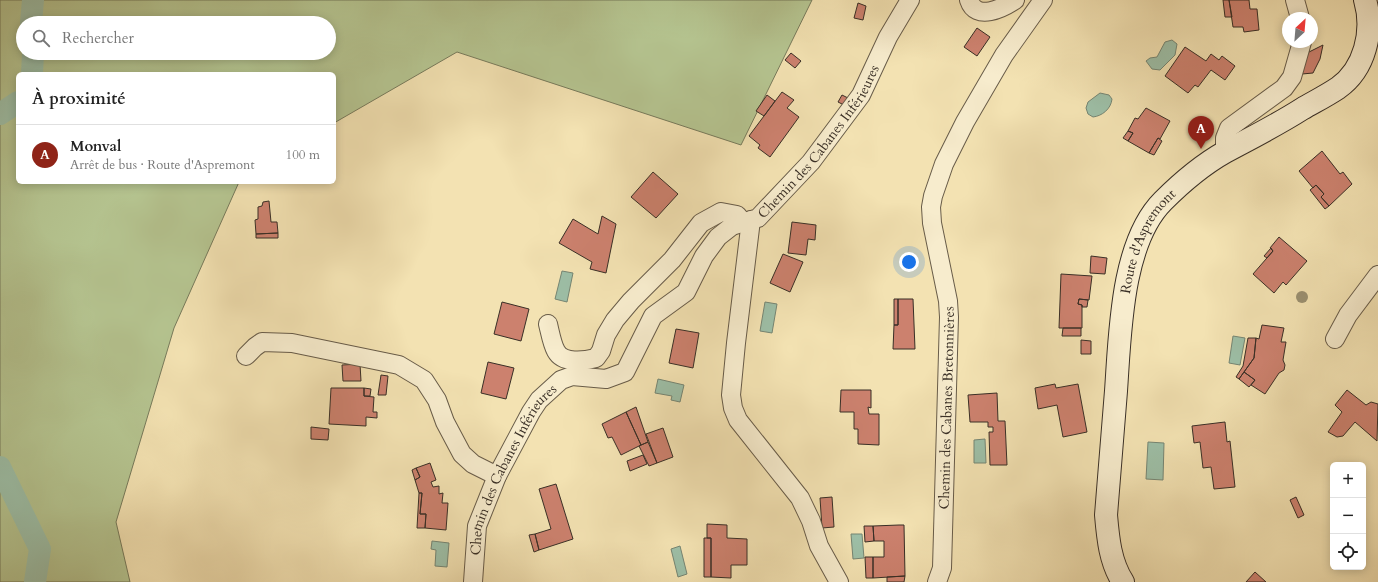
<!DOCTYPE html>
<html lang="fr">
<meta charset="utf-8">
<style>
body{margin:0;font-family:Cardo,serif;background:#f6f6f6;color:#222}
.controls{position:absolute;right:12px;bottom:12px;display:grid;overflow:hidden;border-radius:6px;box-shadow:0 2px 10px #0003}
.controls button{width:36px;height:36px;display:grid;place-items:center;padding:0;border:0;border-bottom:1px solid #e0e0e0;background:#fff;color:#222;font:20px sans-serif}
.compass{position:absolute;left:1282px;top:12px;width:36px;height:36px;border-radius:50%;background:#fff;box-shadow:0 2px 10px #0003;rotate:26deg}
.you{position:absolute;left:909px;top:262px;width:14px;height:14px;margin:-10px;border:3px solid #fff;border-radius:50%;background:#1a73e8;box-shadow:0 0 0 6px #1a73e833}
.badge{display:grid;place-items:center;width:26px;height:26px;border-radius:50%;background:#8f2418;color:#fff;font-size:13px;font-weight:700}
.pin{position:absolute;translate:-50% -33px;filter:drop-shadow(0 1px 2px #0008)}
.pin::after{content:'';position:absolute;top:21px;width:14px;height:12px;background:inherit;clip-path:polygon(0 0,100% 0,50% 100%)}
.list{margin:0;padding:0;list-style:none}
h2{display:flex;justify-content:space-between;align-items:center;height:52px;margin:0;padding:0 16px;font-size:17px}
h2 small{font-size:13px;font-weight:400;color:#767676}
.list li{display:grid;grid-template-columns:26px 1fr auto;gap:12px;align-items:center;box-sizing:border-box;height:60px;padding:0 16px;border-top:1px solid #e0e0e0}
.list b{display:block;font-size:15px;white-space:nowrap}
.list p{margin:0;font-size:13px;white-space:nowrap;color:#767676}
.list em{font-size:13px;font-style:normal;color:#767676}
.icon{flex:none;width:22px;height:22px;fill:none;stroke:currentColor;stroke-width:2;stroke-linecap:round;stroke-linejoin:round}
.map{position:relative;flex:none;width:1378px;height:582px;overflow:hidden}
.search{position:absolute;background:#fff;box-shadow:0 2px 10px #0003;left:16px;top:16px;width:320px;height:44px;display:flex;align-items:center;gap:10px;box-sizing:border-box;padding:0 14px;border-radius:22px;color:#767676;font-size:15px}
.panel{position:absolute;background:#fff;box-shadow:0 2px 10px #0003;left:16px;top:72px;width:320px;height:112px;border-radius:6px}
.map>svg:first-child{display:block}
.green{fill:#b5c490;stroke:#777a5b;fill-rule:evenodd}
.water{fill:#9dbfa7;stroke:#758573}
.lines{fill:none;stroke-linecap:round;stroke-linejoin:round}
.canal{stroke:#9dbfa7;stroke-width:22}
.building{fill:#cc816e;stroke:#392f26}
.street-casing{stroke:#685c49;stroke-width:20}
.secondary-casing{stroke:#392f26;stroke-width:24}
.street{stroke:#f7eccd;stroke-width:18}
.secondary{stroke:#f7eccd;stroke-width:22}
.tree{fill:#9a9071}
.labels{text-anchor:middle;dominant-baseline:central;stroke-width:4;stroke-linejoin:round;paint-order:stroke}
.street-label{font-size:14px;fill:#392f26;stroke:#f7eccd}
</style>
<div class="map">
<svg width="1378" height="582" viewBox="0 0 1378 582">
<rect width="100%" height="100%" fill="#f3e2b2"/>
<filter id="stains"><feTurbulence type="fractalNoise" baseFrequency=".005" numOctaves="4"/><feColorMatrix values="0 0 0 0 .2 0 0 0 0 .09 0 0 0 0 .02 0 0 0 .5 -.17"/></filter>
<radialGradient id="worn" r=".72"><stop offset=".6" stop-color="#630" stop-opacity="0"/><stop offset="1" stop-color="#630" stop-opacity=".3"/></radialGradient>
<path class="green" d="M0 0H812L741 145 457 52 334 123V74H18V182H239L174 328 116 522 130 582H0ZM23 23H329V53H23Z"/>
<path class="water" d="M1172 40 1177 44 1175 55 1160 70 1152 69 1146 61 1150 58 1157 57 1165 42Z
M1100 93 1109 95 1112 99C1111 109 1102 116 1093 117L1088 114 1086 108 1088 102Z
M562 271 573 273 567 302 555 299Z
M765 302 777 304 772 333 760 331Z
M1233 336 1245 338 1240 365 1229 363Z
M658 379 684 385 680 402 671 400 672 396 655 393Z
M985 439 986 463H974V440Z
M1148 442 1164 443 1163 480 1146 479Z
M851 534H862L864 558 853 559Z
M432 541 449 543 447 567 435 566 436 550 431 549Z
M680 546 687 574 678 577 671 549Z"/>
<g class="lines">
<path class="canal" d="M31 23 33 0
M32 74 33 53
M0 114 18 102
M0 467 40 549 35 582"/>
</g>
<path class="building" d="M1223 0H1229L1232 17H1225Z
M1229 0H1249L1250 9H1257L1259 30 1244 32 1243 27H1233Z
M858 3 866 6 863 20 854 18Z
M977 28 990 37 977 56 964 47Z
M1323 45 1320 59 1313 73 1302 74 1305 54Z
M1185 47 1206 61 1211 54 1219 60 1222 56 1235 66 1225 80 1211 70 1198 87 1195 85 1188 93 1165 76Z
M791 53 801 61 795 68 785 60Z
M782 92 794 100 787 108 799 117 770 157 758 148 760 145 749 136Z
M767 95 775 101 764 116 756 111Z
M842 95 848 98 844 105 838 102Z
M1146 108 1170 121 1160 139 1158 138 1149 153 1128 141 1133 133 1128 131 1135 118 1138 119Z
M1128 131 1133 133 1128 141 1123 138Z
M1158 138 1162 141 1154 155 1149 153Z
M1322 151 1340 174 1343 172 1352 184 1329 206 1321 197 1324 194 1316 185 1313 188 1299 171Z
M653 172 678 194 656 218 631 197Z
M1316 185 1324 194 1321 197 1329 206 1325 209 1310 190Z
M269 201 271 222H277L278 233 256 234 255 220 258 219V207L262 206 263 202Z
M602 216 616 224 606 273 590 269 592 262 559 243 573 219 598 234Z
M792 222 816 225 815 240 808 239 806 255 788 253Z
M278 233V238H256V234Z
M1279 237 1307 261 1286 285 1283 282 1274 293 1253 274 1273 251 1270 248Z
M1271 248 1273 251 1267 258 1264 256Z
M783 254 803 262 790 292 770 283Z
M1091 256 1107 258 1105 274 1090 273Z
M1061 274 1092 276 1089 300 1079 299 1078 304 1082 305V328H1059Z
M894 299H898V325H894Z
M898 299H913L915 349H893L894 325H898Z
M1079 299 1088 300 1087 307H1082V305L1078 304Z
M502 302 529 309 521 341 494 334Z
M1262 325 1284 328 1281 342H1286L1283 360 1285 365 1284 370 1279 373 1265 394 1251 385 1255 380 1244 372 1254 358 1256 338 1259 339Z
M1063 328H1081V336H1062Z
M676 329 699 333 693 368 669 363Z
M1248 338H1256L1254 358 1239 379 1236 377 1243 366Z
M1081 340 1091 341V354H1081Z
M488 362 514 368 506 399 481 393Z
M360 364 361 381H343L342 365Z
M1244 372 1255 380 1249 387 1239 379Z
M381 375 388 376 386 395H378Z
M1055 384 1056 388 1078 384 1087 432 1063 437 1057 405 1038 409 1035 388Z
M331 388H364V396L374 397 373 412H377V418L366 417V426L329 424Z
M364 388 371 389 370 396H364Z
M841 390H871V408L868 407 869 414H879V445L858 444V429H854V412H840Z
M1347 390 1366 405 1371 402 1378 404 1377 441 1355 422 1343 436 1337 437 1328 432 1342 412 1335 405Z
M997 393 998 421H1005L1007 465H990L989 432H993V427H988V422H970L968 395Z
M636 407 648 442 641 445 626 412Z
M626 412 641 445 621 455 612 437 608 438 602 424Z
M1225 422 1227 442 1230 441 1235 487 1214 489 1211 467 1203 468 1200 442 1194 443 1192 426Z
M311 427 329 429 328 440 311 439Z
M663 428 673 457 657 463 646 434Z
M648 442 657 463 649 466 639 446Z
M643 455 647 464 630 471 627 461Z
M430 463 436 480 431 482 433 487 439 486V494L443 493 442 503H448L446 530 425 528 426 514H420L422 493H419L415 480 420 477 416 468Z
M416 468 420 477 415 480 412 470Z
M556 484 573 539 539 550 535 534 551 529 539 489Z
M419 493H422L420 514H426L425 528H417Z
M832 497 834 527 822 528 820 498Z
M1296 497 1304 515 1298 518 1290 500Z
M707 524 727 525V538L747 539V565H731V578L711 577V538H707Z
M899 525H904L905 576 873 578V557H884V541H874L873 526Z
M864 526H873L874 541 865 542Z
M535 534 539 550 534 552 529 535Z
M704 538H711V577H704Z
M865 557H873V578H866Z
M1255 572 1266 582H1246Z
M905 576 904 582H887V577Z"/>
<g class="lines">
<g class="street-casing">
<g id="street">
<path d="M969 0C976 22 1003 8 1015 0"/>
<path d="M1295 0 1300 18"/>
<path d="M1225 152V138L1229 128 1284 88 1292 77 1302 42"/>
<path d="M751 220 736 343 731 395 733 408 738 420 800 498 811 521 819 546 839 582"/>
<path d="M548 324C550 332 552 344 556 351 563 364 584 361 596 358L601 351 606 335 615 320 631 301 672 260 701 223 721 212 737 215 743 222"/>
<path d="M1335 339 1348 315 1378 275"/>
<path d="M246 356 255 347 262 342 292 343 399 365 424 380 437 400 445 422 462 454 473 464 497 476"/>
<path id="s1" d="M473 582 477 526 497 476 531 412 539 400 561 380 572 376 606 379 625 372 653 316 686 292 704 256 718 237 732 226 758 218 811 162 861 95 888 37 910 0"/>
<path id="s2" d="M937 582 942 568 949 317 948 301 932 223 931 207 933 196 944 164 965 122 1004 55 1043 0"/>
</g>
</g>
<g class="secondary-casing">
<g id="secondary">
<path id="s3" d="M1123 582C1110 562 1108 538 1106 515 1109 473 1113 432 1116 391 1120 335 1121 243 1163 201 1182 182 1202 165 1225 152 1251 138 1277 125 1302 109 1314 102 1326 96 1338 88 1365 69 1374 31 1365 0"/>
</g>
</g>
<use href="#street" class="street"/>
<use href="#secondary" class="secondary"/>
</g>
<circle class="tree" cx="1302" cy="297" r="6"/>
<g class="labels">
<g class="street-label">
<text stroke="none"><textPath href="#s1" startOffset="603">Chemin des Cabanes Inférieures</textPath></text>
<text stroke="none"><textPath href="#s3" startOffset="350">Route d'Aspremont</textPath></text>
<text stroke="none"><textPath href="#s2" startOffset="175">Chemin des Cabanes Bretonnières</textPath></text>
<text stroke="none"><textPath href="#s1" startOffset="122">Chemin des Cabanes Inférieures</textPath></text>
</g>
</g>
<rect width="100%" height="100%" filter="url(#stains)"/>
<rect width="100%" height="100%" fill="url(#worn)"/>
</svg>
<div class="controls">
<button>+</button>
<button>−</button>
<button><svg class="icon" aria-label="locate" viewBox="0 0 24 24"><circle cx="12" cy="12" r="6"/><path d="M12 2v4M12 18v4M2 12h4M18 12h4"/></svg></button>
</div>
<svg class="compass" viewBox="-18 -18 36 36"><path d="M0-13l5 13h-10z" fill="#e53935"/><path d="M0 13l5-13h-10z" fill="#767676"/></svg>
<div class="you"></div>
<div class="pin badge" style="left:1201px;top:149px">A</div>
<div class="search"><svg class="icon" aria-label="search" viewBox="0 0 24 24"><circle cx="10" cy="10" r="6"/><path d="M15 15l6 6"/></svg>Rechercher</div>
<section class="panel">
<h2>À proximité<small></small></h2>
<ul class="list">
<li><span class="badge">A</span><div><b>Monval</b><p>Arrêt de bus · Route d'Aspremont</p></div><em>100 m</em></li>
</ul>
</section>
</div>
